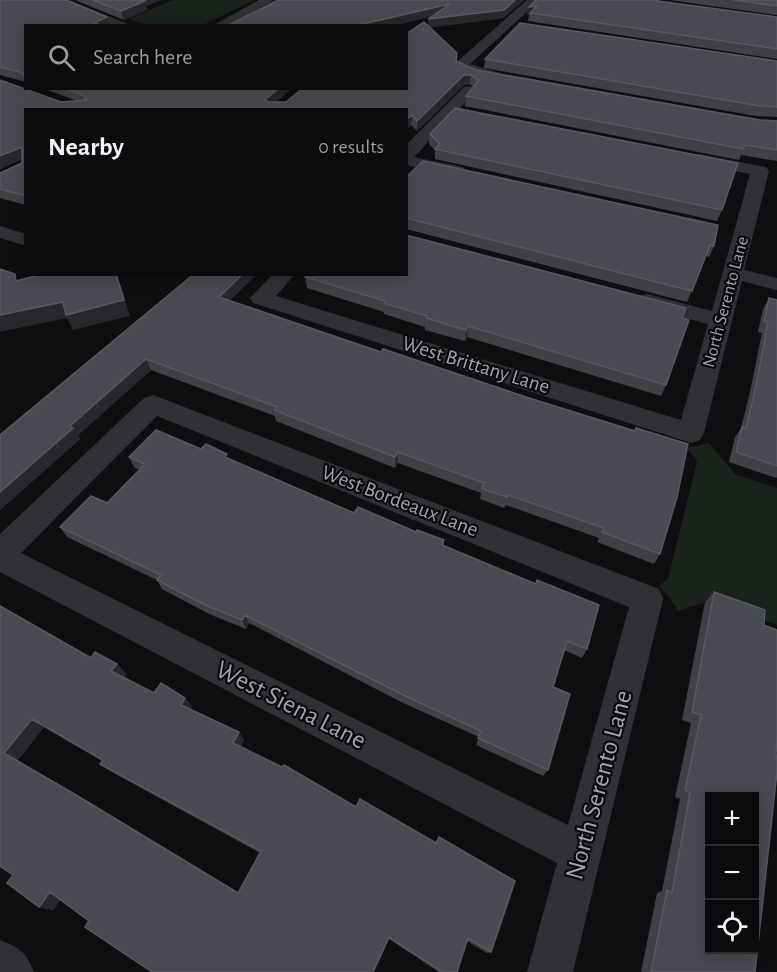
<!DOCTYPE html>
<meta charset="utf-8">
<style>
body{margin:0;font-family:"Alegreya Sans",sans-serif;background:#19191b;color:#f1f3f6}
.controls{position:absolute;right:18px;bottom:18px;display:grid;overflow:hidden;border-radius:0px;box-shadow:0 3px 15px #0003}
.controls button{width:54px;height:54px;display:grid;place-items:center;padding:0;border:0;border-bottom:2px solid #2b2b2e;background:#0b0b0d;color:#f1f3f6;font:30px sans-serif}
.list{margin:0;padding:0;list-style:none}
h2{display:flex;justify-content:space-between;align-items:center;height:78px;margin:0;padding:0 24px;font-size:26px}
h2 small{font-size:20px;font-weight:400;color:#9a9b9d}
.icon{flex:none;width:33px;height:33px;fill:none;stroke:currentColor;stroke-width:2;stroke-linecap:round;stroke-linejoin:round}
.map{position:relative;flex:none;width:777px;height:972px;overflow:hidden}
.search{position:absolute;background:#0b0b0d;box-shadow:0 3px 15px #0003;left:24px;top:24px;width:384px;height:66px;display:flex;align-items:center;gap:15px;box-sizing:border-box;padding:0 21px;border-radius:0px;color:#9a9b9d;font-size:22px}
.panel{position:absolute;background:#0b0b0d;box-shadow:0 3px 15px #0003;left:24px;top:108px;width:384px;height:168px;border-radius:0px}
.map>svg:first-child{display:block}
.green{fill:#1b231d}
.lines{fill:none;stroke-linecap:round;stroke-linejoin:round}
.minor{fill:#303036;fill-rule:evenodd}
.wall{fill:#404046;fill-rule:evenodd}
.shaded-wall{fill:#28282c}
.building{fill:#4a4b52;stroke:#585961;stroke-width:1.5;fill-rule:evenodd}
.labels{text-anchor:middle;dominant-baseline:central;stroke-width:4.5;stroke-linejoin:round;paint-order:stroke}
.far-street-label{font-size:18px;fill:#9fa3b2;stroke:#0a0a0c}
.street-label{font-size:21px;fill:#9fa3b2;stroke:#0a0a0c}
.near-street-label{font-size:26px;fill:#9fa3b2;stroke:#0a0a0c}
</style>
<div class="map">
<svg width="777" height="972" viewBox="0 0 777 972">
<rect width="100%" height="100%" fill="#0f0f11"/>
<path class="green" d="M173 0H255L203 25H147L129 19Z
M709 443 735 474 777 488V625L711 600 678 611 670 598 659 586 668 579 697 461 687 448Z"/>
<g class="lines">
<path class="minor" d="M53 0H69L133 26H115Z
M259 0H274L228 26H212Z
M527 0H540L470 64 500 73 502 76 500 79 495 80 458 71 456 68 459 60Z
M469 86 474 87 476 90 474 93 414 157 463 167 466 171 463 175 457 176 406 165V145L464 87Z
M699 154 760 166 766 167 769 171 744 270 777 278V290L742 281 704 433 700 440 691 443 682 440 253 303 250 298 273 274H295L276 296 681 420 708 324 639 306 636 301 639 296 647 294 712 311 750 174 693 163 691 159Z
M0 226 26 234V246L0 238Z
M153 395 659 589 663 599 573 972H527L557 863 0 572V534L144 398ZM157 416 629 607 568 825 21 553Z
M0 940C20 948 26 952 34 972H0Z"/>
</g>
<path class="wall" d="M0 0 26 26V82L0 75Z
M75 0H161L146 6 147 10 124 20Z
M278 0H524L503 18 430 27 457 53 456 61 476 70 760 120H777V161L741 155 739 160 465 106 466 96 474 87 470 84 464 85 417 131 411 125 406 130V110H26V205L0 198V173L22 163V159L0 169V80L61 102 77 101 43 88H292L276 102H286L303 88H406V34L424 22 428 25V19L432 16 392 26H227Z
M669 0H777V15Z
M529 7 777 17V59L528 21 529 15H527Z
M485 59 777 61V117L756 116 484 68Z
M430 134 722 210 717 221 435 159V150L429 144Z
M406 177 714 246 709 257 706 256 687 302 406 229Z
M194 274H257L229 301 660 554 654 564 597 542 599 538 506 505 504 508 480 499 481 493 398 463 395 468 276 421 275 416 151 370 78 435 80 439 0 510V435Z
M305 277 682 318 666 385 661 396 467 337 465 341 425 330V327L384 314V312L307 288Z
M769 298 777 300V477L776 478 729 462 735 437 741 428 750 392 762 333 758 332 763 309Z
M201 449 229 459 354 513 444 540V546L587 649 582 658 564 650 553 687 548 770 543 776 476 745 479 737 401 702 249 623 246 629 209 614 162 589 157 580 67 537 60 527 107 503 139 470 134 467 129 457Z
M714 592 764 625 755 972H641L657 893 662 891 680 799 675 797 691 723 682 720 705 602Z
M0 606 91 658 117 664 126 674 123 677 154 693 185 698 192 707 190 709 244 740 241 746 491 952 487 953 467 941 457 972H439L389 939 374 972H152L89 921 60 900 53 910 39 907 13 875ZM44 727 102 761 100 764 110 771 260 853 238 893 17 761Z"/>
<path class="shaded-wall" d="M139 0H161L146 6 147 10 124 20 121 11Z
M515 0H524L503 18 428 28V19Z
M450 4V12L392 26H354Z
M537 6 530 13 529 15H527L529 7Z
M107 17 109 26H94V23Z
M464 75H471L470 84 464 85 417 131V121Z
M279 88H292L267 110 265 100Z
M412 115 411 125 406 130V120Z
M22 147 26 157 0 169V156Z
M117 274 130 316 73 330 67 318 0 332V315Z
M243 274H257L221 308 219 297Z
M468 326 467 337 465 341 466 330Z
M146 359 151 370 78 435 80 439 0 510V492L70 426Z
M398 452V463L395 468V457Z
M245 615 249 623 246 629 242 620Z
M117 664 126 674 120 681 111 671Z
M185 698 192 707 187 713 181 705Z
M32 719 44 727 17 761 4 753Z
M239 732 244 740 238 750 233 743Z
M50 892 63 895 53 910 39 907Z"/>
<path class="building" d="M0 0H66L107 17 94 23 105 26H26V76H24L23 73 0 67Z
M93 0H139L145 1 121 11Z
M278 0H515L504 10 428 19 450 4 354 26H227Z
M536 0H651L777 17V49L530 13 537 6 529 7Z
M733 0H777V6Z
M424 22 457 53 456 61 476 70 760 120 777 121V150L745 145 743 149 466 96 479 80 471 75H464L417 121 412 115 406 120V110H26V196L0 189V173L22 163V147L0 156V80L61 102 87 100 83 95 65 88H279L265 100 268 102H286L303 88H406V34Z
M520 23 777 61V107L760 106 485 59Z
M455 108 738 163 722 210 435 149 440 144 430 134Z
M423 161 718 225 714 246 710 245 692 291 406 218V177Z
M406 235 686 308 682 318 689 320 666 385 468 326 466 330 426 318 427 316 384 303 385 301 305 277 308 274H406Z
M0 269 15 274 16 281 43 274H116L124 300 66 315 63 302 0 315Z
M194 274H243L219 297 381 352 383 349 529 398 635 431 636 428 688 444 677 497 660 554 602 532 604 528 508 495 507 497 482 489 484 483 398 452 395 457 274 410 277 407 146 359 70 426 73 428 0 492V435Z
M769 298 777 300V466L736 452 742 427 746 428 757 381 768 322 764 321Z
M156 430 201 449 206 444 227 454 225 457 354 513 358 507 416 532 417 530 444 540 442 545 536 584 537 580 599 605 587 649 567 641 553 687 570 694 548 770 478 738 481 731 401 694 245 615 242 620 205 605 157 580 161 575 60 527 91 496 107 503 145 464 129 457Z
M714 592 765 610 764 625 777 630V736L776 755H777V772L755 972H651L667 890 672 893 690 793 685 790 701 715 692 712ZM710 796H754V950H710Z
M0 606 91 658 95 652 117 664 111 671 154 693 161 683 185 698 181 705 239 732 233 743 282 767 284 765 356 807 360 799 436 843 439 837 515 881 491 952 468 938 457 972H442L389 937 373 972H152L85 927 89 921 50 892 39 907 7 883 13 875 0 866ZM32 719 103 760 100 764 261 851 238 893 76 795 4 753Z"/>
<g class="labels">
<g class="far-street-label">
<text transform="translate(726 302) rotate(-75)">North Serento Lane</text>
</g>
<g class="street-label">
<text transform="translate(476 365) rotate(17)">West Brittany Lane</text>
<text transform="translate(400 501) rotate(21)">West Bordeaux Lane</text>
</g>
<g class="near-street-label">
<text transform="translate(291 705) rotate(27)">West Siena Lane</text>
<text transform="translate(599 785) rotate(-75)">North Serento Lane</text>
</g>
</g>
</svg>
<div class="controls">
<button>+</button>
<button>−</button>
<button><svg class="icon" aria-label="locate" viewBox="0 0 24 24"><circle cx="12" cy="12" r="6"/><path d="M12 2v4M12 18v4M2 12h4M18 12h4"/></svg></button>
</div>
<div class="search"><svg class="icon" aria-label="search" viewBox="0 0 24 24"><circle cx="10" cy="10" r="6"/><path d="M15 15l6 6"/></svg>Search here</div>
<section class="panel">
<h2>Nearby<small>0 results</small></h2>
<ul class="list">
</ul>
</section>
</div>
